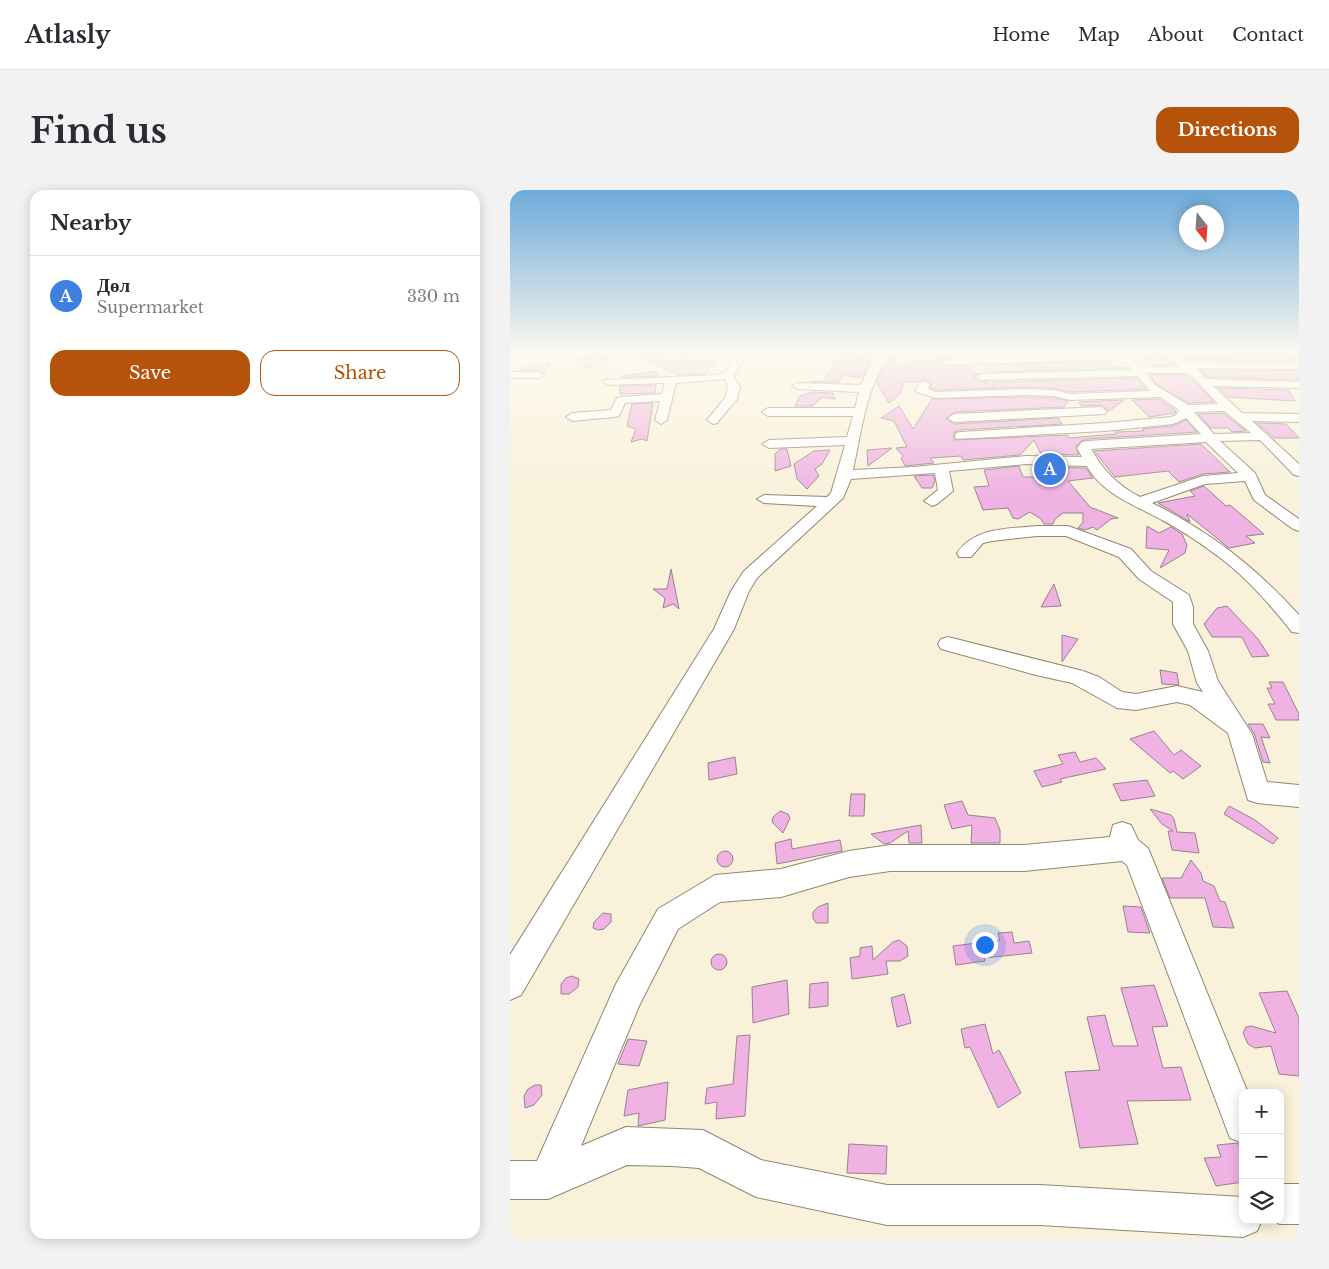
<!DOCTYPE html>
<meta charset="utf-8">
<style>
body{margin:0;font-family:"Libre Baskerville",serif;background:#f2f2f3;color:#2b2b33}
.controls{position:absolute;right:15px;bottom:15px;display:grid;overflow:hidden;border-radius:10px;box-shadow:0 2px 12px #0003}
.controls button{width:45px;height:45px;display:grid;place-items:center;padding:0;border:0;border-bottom:1px solid #e1e1e2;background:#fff;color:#2b2b33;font:25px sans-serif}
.compass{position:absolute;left:669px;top:15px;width:45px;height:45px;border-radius:50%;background:#fff;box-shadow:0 2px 12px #0003;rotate:163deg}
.you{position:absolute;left:474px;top:754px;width:18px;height:18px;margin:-12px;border:4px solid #fff;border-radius:50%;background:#1a73e8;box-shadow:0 0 0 8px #1a73e833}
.badge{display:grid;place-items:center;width:32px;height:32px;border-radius:50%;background:#b45309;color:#fff;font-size:16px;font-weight:700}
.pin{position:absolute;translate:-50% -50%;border:2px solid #fff;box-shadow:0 1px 5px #0006}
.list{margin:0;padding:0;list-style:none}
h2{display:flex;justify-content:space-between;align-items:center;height:65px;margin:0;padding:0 20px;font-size:21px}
h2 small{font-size:16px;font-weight:400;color:#7c7c81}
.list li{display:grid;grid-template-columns:32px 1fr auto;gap:15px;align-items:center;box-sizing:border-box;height:80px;padding:0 20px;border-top:1px solid #e1e1e2}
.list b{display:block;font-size:19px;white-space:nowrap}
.list p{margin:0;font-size:16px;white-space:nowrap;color:#7c7c81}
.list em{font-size:16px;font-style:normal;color:#7c7c81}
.actions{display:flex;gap:10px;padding:15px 20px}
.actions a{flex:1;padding:11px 0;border:1px solid #b45309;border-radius:15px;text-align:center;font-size:18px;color:#b45309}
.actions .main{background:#b45309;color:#fff}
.icon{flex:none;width:28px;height:28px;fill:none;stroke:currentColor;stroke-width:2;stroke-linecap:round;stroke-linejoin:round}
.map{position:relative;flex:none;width:789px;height:1049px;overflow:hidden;border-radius:15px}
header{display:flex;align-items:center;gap:30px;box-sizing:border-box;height:70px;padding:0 25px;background:#fff;border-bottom:1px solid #e1e1e2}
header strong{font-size:24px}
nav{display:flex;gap:28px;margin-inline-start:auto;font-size:18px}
.intro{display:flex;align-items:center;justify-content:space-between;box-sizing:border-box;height:120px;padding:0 30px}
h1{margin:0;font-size:35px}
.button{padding:12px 22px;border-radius:15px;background:#b45309;color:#fff;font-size:18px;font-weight:700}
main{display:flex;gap:30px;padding:0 30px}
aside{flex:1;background:#fff;border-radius:15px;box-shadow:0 2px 12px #0003}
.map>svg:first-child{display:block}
.building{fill:#efb2e2;stroke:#968291}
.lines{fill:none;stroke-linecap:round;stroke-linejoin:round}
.minor-casing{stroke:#8f8872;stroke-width:2}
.minor{fill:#fff;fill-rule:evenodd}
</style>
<header>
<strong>Atlasly</strong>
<nav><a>Home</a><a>Map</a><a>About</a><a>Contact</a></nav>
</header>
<div class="intro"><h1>Find us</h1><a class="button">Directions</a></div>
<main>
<aside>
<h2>Nearby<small></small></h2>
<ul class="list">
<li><span class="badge" style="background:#3f7fe0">A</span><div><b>Дөл</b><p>Supermarket</p></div><em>330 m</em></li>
</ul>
<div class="actions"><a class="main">Save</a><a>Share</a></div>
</aside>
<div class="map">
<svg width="789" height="1049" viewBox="0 0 789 1049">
<rect width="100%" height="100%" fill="#f9f1da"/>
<path class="building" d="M108 162 109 164 80 178 60 169Z
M118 162 157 163 162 171 177 162H181V171L205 172 195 184 169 185Z
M336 162 351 167 353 162 368 163 359 173 353 187H342L334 184 329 192H301L313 191 322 180 324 166H333Z
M422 162H439L447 168H436L430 172 431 176H458L468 184 464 186 465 189 471 192H478L485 197 482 192 627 188 636 199 560 202 544 198 518 197 426 200 420 198 422 193 415 189 409 192H394L390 204 379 213 368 195 367 190 382 163 388 164 380 174 422 171Z
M624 162H651L665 175H642Z
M667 162H718L721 165 789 166V171L679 170Z
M596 171 603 177 618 178 477 182 474 175Z
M41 173 34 183 29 180H11L13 177 18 179 26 175Z
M690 180 789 181V190L697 187Z
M148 181 147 186 111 187V186Z
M640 185H678L704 212 678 213 646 194Z
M146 195 145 203 110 204V196Z
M708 198 778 200 785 211 718 207Z
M303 202 323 203 325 209 312 207 303 216H285L290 206Z
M518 207 544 208 558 211 554 217 444 222 436 229 444 234 548 228 552 234 451 240 444 242V250L558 245 559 248 606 244 605 242 634 241 632 239 663 236 676 230 687 242 577 249 571 251 566 257 569 265 531 264 524 250 510 265 453 270 451 266 420 268 424 273 395 276 391 268 393 266 386 258 397 257 384 231 371 228 389 216 403 239 422 209Z
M649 209 666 221 665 223 639 227 622 210Z
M614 210 599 221 592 215 571 216 569 212Z
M143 213 137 251 132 249 121 252 126 239 117 236 122 214Z
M713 223 736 241 722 242 718 238H701L688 224Z
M747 233 776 234 789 248H764Z
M691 254 720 282 693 284 669 292 658 281 605 287 584 261Z
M382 258 358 276 357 260Z
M270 259H277L281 276 265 281V264Z
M320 260 312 274 305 279 309 286 297 299 287 289 284 274 304 261Z
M509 276 513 287H541L536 277 576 278 583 288 558 291 580 317 608 328 601 329 587 340 583 337 575 340 568 338 573 332V323H553L545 329 543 334H534L531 329 520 322 508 329 503 328 498 318 473 320 464 297 479 296 474 280Z
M423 285 425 291 422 298H412L404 286Z
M694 296 716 316 720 315 754 344 736 346 745 353 719 358 677 324 680 332 648 313 685 306 680 301Z
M637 336 649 343 661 337 672 344 677 355 675 363 650 378 659 360 636 358Z
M161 379 169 419 163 414 153 418 155 408 143 399H157Z
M544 394 551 416 531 417Z
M717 416 748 449 759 466 742 467 732 447H702L694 434 707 418Z
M552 445 568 449 552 472Z
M650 480 667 483 669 495 652 494Z
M759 492H773L789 524V530H766L758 514H765L757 498H762Z
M738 534H753L760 548 751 547 760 573 753 572 744 543Z
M644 541 664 565 671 560 691 576 673 589 663 581 660 583 620 549Z
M565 562 570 572 586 568 596 579 550 589 552 592 532 597 524 581 553 574 548 565Z
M225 567 227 584 199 590 198 573Z
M637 590 645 606 611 611 603 594Z
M341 604H355L354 626H339Z
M452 611 458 625 485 628 490 640V653H461L462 635 442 639 434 615Z
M719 616 745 630 768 648 763 654 714 624Z
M640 619 661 625 664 629 667 642 685 643 689 663 662 660 658 641H663L652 634Z
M270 621 278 624 280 628 273 643 262 632 263 627Z
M411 635 412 653H399L398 641 380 653 374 654 361 644Z
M281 649 282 659 330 650 332 661 267 674 265 653Z
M207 669a8 8 0 1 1 16 0a8 8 0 1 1-16 0Z
M681 670 691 683 693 691 704 696 710 711 715 712 724 738 703 737 695 708H660L652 688H671Z
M318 713V733H306L303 728V722L308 717Z
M613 716 631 717 640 743 618 742Z
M93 723 101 724V732L94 739 88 740 83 738 84 732Z
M502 742 504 753 519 751 522 763 474 768 475 771 446 775 443 756 490 750 488 743Z
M389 750 397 756 398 766 390 771H376L378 784 342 789 340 768 350 766V758L362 756 363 770 383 752Z
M201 772a8 8 0 1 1 16 0a8 8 0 1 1-16 0Z
M62 786 69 789 68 797 59 804H51V794L56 788Z
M277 790 279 824 243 833 242 797Z
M318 792V816L299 818 300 794Z
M644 795 658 836 642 837 653 878 671 877 681 910 617 911 628 954 570 958 555 882 590 880 577 827 595 825 603 856H628L611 798Z
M777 801 789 828V886L769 884 761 856 745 858 738 854 733 843 736 837 741 836 766 843 749 803Z
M394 804 401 833 387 837 381 808Z
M475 834 483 864 489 860 511 903 488 918 460 857 455 858 451 839Z
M240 845 235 926 206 929 207 912 195 914 197 898 223 894 227 846Z
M118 849 137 851 129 876 108 874Z
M158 892 155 930 128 936 129 923 114 926 118 900Z
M25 895H31L32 905 24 915 15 918 14 906 18 899Z
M728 953 733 963V992L706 996 694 968 711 967 707 955Z
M339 954 377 956 376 984 337 983Z"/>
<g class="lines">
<g class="minor-casing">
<path id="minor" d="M229 162H239L223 185 230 197 227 209 207 233 203 234 197 230 215 208 218 197 215 189 166 193 157 230 151 234 145 230 150 211 115 213 109 226 105 227 62 231 56 227 62 223 101 220 107 208 111 207 152 204 155 193 98 195 93 192 94 190 207 185 214 183Z
M371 162H381C356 196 352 239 343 280L404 277 516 266 572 267 567 258 572 252 577 251 691 244 676 228 663 234 595 241 446 249 445 246 446 243 451 242 595 233 661 227 666 225 669 220 650 207 560 210 544 206 518 205 425 208 407 202 405 200 411 192 415 191 420 194 418 199 426 202 518 199 544 200 560 204 640 201 628 186 471 190 466 187 471 184 623 180 609 169 433 175 432 173 437 170 611 162 631 177H670L653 162H664L678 172 789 173V179L686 178 696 189 789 192V198L703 196 732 223 789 224V232L742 231 789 274V286L784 285 750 250 710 251 745 283 755 305 789 329V341L783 339 744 310 735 291 695 294 642 313C702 343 744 376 789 425V443L782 442C761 416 740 391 713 370 695 356 673 341 652 330 625 315 593 305 577 276L516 274 439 281 443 301 427 314 422 316 414 311 428 300 425 283 341 289 333 308 247 388 239 401 224 439 11 805 0 810V765L204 439 221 401 234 381 307 316 254 313 247 309 254 305 317 307 321 303 335 255 259 258 252 254 259 250 337 247 343 226H258L252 222 258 218H345L349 202 288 199 282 196 288 193 351 195 361 174ZM636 183H679L708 214 678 215 645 195ZM714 221 741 243 704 244 684 222ZM696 252 728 283 693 286 630 307C607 295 593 280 581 259Z
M0 182H29L34 185 29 188H0Z
M591 217 597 221 595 224 444 232 438 228 444 224Z
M527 336H558L621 359 641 381 679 405 683 417V434L698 461 708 491 742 544 757 592 789 595V617L747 613 738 610 718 543 680 515 667 512 626 520 607 518 562 493 526 485 431 459 428 454 431 449 438 447 573 481 589 487 612 502 626 504 667 496 693 502 687 493 678 461 663 434V412L629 389 609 367 556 346H527L482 351 473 353 461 367H449L447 363C465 337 498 339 527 336Z
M612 632 621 635 628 650 638 658 738 903H733V953L720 948 617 675 612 671 514 681H380L339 687 271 707 210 712 168 739 129 816 71 956 116 937 193 940 251 970 377 995H530L733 1007V1030H752L747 1041 733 1047 530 1035H377L246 1007 189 978 162 976 117 975 38 1009H0V971H27L106 794 148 719 205 685 271 679 339 661 380 655H514L600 647 603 635Z
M770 994H789V1034H770L761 1030H770Z"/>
</g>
<use href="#minor" class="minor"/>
</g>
<linearGradient id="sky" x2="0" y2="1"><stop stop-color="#6daada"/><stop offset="0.53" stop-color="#fcf9ee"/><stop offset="1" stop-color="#fcf9ee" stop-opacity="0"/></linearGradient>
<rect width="789" height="308" fill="url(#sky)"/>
</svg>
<div class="controls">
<button>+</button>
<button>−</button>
<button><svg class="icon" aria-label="layers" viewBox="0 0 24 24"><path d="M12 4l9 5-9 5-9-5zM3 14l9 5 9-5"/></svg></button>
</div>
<svg class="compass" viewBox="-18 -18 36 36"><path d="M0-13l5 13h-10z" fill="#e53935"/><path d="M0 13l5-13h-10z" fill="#7c7c81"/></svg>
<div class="you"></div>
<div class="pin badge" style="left:540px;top:279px;background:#3f7fe0">A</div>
</div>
</main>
